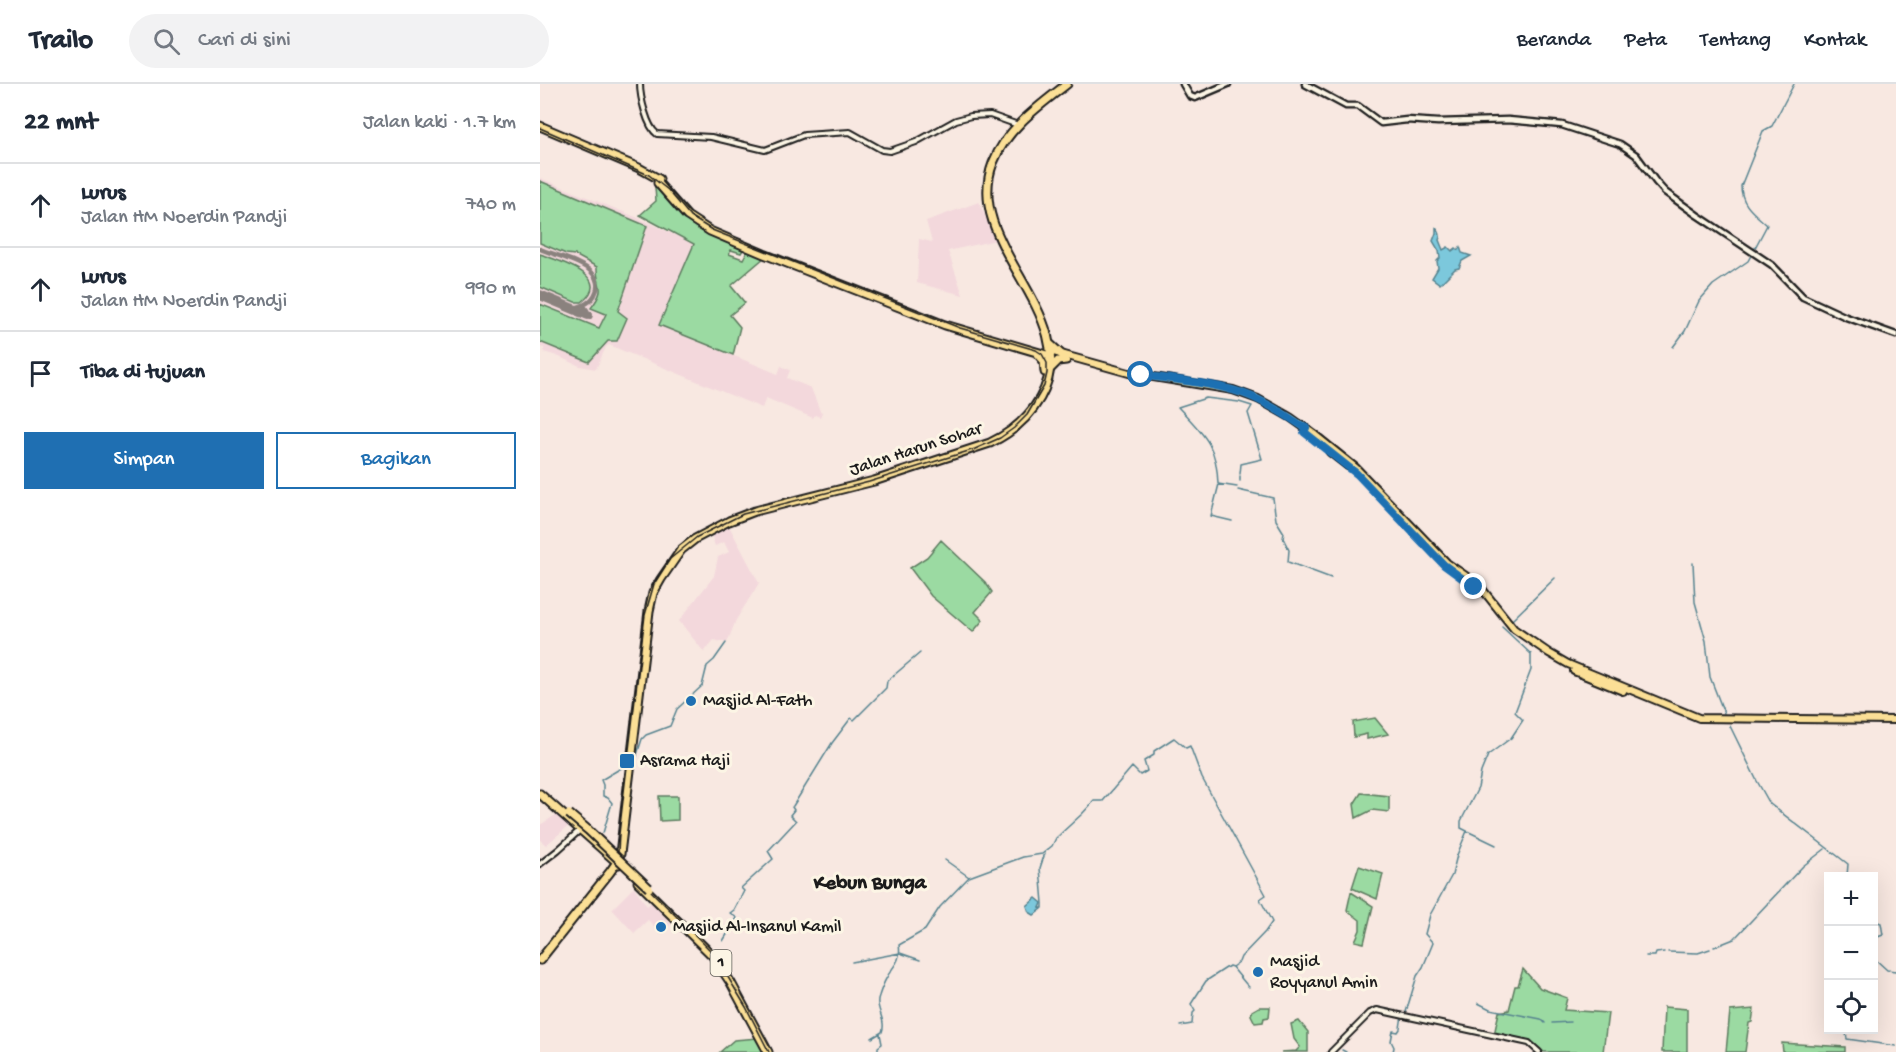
<!DOCTYPE html>
<html lang="id">
<meta charset="utf-8">
<style>
body{margin:0;font-family:"Gochi Hand",sans-serif;background:#f2f2f3;color:#1f2937}
.controls{position:absolute;right:18px;bottom:18px;display:grid;overflow:hidden;border-radius:0px;box-shadow:0 6px 24px #0002}
.controls button{width:54px;height:54px;display:grid;place-items:center;padding:0;border:0;border-bottom:2px solid #e0e1e3;background:#fff;color:#1f2937;font:30px sans-serif}
.stop{position:absolute;width:18px;height:18px;margin:-14px;border:4px solid #1f6fb2;border-radius:50%;background:#fff}
.stop.end{background:#1f6fb2;border-color:#fff;box-shadow:0 2px 6px #0008}
.list{margin:0;padding:0;list-style:none}
h2{display:flex;justify-content:space-between;align-items:center;height:78px;margin:0;padding:0 24px;font-size:26px}
h2 small{font-size:20px;font-weight:400;color:#747a83}
.list li{display:grid;grid-template-columns:39px 1fr auto;gap:18px;align-items:center;box-sizing:border-box;height:84px;padding:0 24px;border-top:2px solid #e0e1e3}
.list b{display:block;font-size:22px;white-space:nowrap}
.list p{margin:0;font-size:20px;white-space:nowrap;color:#747a83}
.list em{font-size:20px;font-style:normal;color:#747a83}
.actions{display:flex;gap:12px;padding:18px 24px}
.actions a{flex:1;padding:14px 0;border:2px solid #1f6fb2;border-radius:0px;text-align:center;font-size:21px;color:#1f6fb2}
.actions .main{background:#1f6fb2;color:#fff}
.icon{flex:none;width:33px;height:33px;fill:none;stroke:currentColor;stroke-width:2;stroke-linecap:round;stroke-linejoin:round}
.map{position:relative;flex:none;width:1356px;height:968px;overflow:hidden}
header{display:flex;align-items:center;gap:36px;box-sizing:border-box;height:84px;padding:0 30px;background:#fff;border-bottom:2px solid #e0e1e3}
header strong{font-size:28px}
nav{display:flex;gap:33px;margin-inline-start:auto;font-size:21px}
.search{width:420px;height:54px;background:#f2f2f3;display:flex;align-items:center;gap:15px;box-sizing:border-box;padding:0 21px;border-radius:33px;color:#747a83;font-size:22px}
main{display:flex}
aside{flex:1;background:#fff}
.map>svg:first-child{display:block}
.built{fill:#f3d8dc}
.green{fill:#9bdaa2;stroke:#5c7b5f;stroke-width:1.5}
.water{fill:#7cc8dc;stroke:#56838f;stroke-width:1.5}
.lines{fill:none;stroke-linecap:round;stroke-linejoin:round}
.stream{stroke:#56838f;stroke-width:1.5}
.taxiway{stroke:#8a827e;stroke-width:4.5}
.runway{stroke:#8a827e;stroke-width:10}
.tertiary-casing{stroke:#1c1c1c;stroke-width:8}
.secondary-casing{stroke:#1c1c1c;stroke-width:9}
.primary-casing{stroke:#1c1c1c;stroke-width:10}
.trunk-casing{stroke:#1c1c1c;stroke-width:11}
.tertiary{stroke:#fcf5e5;stroke-width:4}
.secondary{stroke:#fcf5e5;stroke-width:4.5}
.primary{stroke:#fbdf96;stroke-width:6}
.trunk{stroke:#fbdf96;stroke-width:7}
.tram{stroke:#1c1c1c;stroke-width:1.5}
.trunk-bridge-casing{stroke:#1c1c1c;stroke-width:11;stroke-linecap:butt}
.trunk-bridge{stroke:#fbdf96;stroke-width:7}
.route{stroke:#1f6fb2;stroke-width:8}
.poi-dot{fill:#1f6fb2;stroke:#fcf5e5;stroke-width:2}
.labels{text-anchor:middle;dominant-baseline:central;stroke-width:6;stroke-linejoin:round;paint-order:stroke}
.shield{fill:#fcf5e5;stroke:#5f5d58;stroke-width:1.5}
.shield-label{font-size:16px;font-weight:bold;fill:#1c1c1c}
.street-label{font-size:18px;fill:#1c1c1c;stroke:#fcf5e5}
.poi-label{font-size:18px;fill:#1c1c1c;stroke:#fcf5e5;text-anchor:start}
.quarter-label{font-size:21px;font-weight:bold;fill:#1c1c1c;stroke:#fcf5e5}
</style>
<header>
<strong>Trailo</strong>
<div class="search"><svg class="icon" aria-label="search" viewBox="0 0 24 24"><circle cx="10" cy="10" r="6"/><path d="M15 15l6 6"/></svg>Cari di sini</div>
<nav><a>Beranda</a><a>Peta</a><a>Tentang</a><a>Kontak</a></nav>
</header>
<main>
<aside>
<h2>22 mnt<small>Jalan kaki · 1.7 km</small></h2>
<ul class="list">
<li><svg class="icon" aria-label="ahead" viewBox="0 0 24 24"><path d="M12 20V5M6 11l6-6 6 6"/></svg><div><b>Lurus</b><p>Jalan HM Noerdin Pandji</p></div><em>740 m</em></li>
<li><svg class="icon" aria-label="ahead" viewBox="0 0 24 24"><path d="M12 20V5M6 11l6-6 6 6"/></svg><div><b>Lurus</b><p>Jalan HM Noerdin Pandji</p></div><em>990 m</em></li>
<li><svg class="icon" aria-label="arrive" viewBox="0 0 24 24"><path d="M6 21V4h12l-3 4 3 4H6"/></svg><div><b>Tiba di tujuan</b></div></li>
</ul>
<div class="actions"><a class="main">Simpan</a><a>Bagikan</a></div>
</aside>
<div class="map">
<svg width="1356" height="968" viewBox="0 0 1356 968">
<rect width="100%" height="100%" fill="#f8e8e1"/>
<filter id="ink" filterUnits="userSpaceOnUse"><feTurbulence type="fractalNoise" baseFrequency=".0167" numOctaves="2"/><feDisplacementMap in="SourceGraphic" scale="12" xChannelSelector="R" yChannelSelector="G"/><feConvolveMatrix kernelMatrix="1 2 1 2 8 2 1 2 1" color-interpolation-filters="sRGB"/></filter>
<g filter="url(#ink)">
<path class="built" d="M0 94 108 138 154 160 119 241 238 290 241 282 250 286 247 294 271 304 280 327 282 328 280 333 275 331 273 334 226 314 222 324 69 261 66 263 56 285 40 282 17 272 4 268V264L0 263Z
M439 118 456 156 408 167 423 211 377 199 379 155 392 158 386 137Z
M189 442 219 499 196 536 187 559 174 556 164 568 139 537 174 492 178 473 189 468 184 458 175 462 171 450Z
M19 729 31 740 6 761 0 756V741Z
M94 803 107 822 114 816 132 833 128 837 131 840 127 844 119 840 118 844 123 848 121 850 108 836 94 849 72 825Z"/>
<path class="green" d="M0 97 107 142 78 227 87 234 77 257H68L49 278 0 258V220L59 244 66 230 51 224C68 202 56 203 57 183L35 171 26 170 0 159Z
M115 103C129 111 136 127 148 137 163 151 185 156 204 164L201 169 191 166 189 170 203 175 208 166 225 173 191 202 205 219 190 231 200 243 193 271 119 241 154 160 100 131 116 117Z
M0 170C18 177 75 192 42 218H35L0 203Z
M401 456 445 498 452 508 435 528 443 536 433 548 391 512 370 484 387 473Z
M835 634 848 650 827 655V650L814 653 813 638Z
M821 709 849 712V728L832 726 816 734 814 720Z
M119 712H138V736L120 737Z
M819 782 843 790 837 815 812 804Z
M811 808 833 822 824 859 815 857 820 846V836L807 826Z
M983 885 1000 904 1027 914 1024 926 1068 929 1063 968H1004L994 960 954 951 959 928 969 926 975 902H978Z
M719 923H730L729 933 724 934 723 938 715 939 711 931 712 927Z
M1124 923 1147 925V968H1122Z
M1214 925 1212 938 1209 939 1205 968H1186L1190 927Z
M759 937 768 948V968H741L756 967 760 963 754 955 751 940Z
M218 954 223 968H180L194 956Z
M1242 959 1305 963V968H1243Z"/>
<path class="water" d="M896 144C900 148 901 152 899 156L903 166 908 163 912 167 916 164 918 166 920 163 922 169 931 172 922 177 919 184 915 185 900 200 892 194 898 184 897 177 900 174 899 167 893 157 896 149Z
M496 814 502 819 500 824 502 825 494 831 489 828 487 822Z"/>
<g class="lines">
<path class="stream" d="M1133 263 1145 247 1159 217 1173 201 1208 177 1227 141C1214 129 1201 121 1201 102L1223 47 1232 42 1254 0
M700 397V392
M679 400 671 432 692 437
M697 403 678 400C677 360 663 350 638 323L666 314 699 318 712 322 708 329 722 375 701 380 700 390
M698 406 733 414 736 436 744 449 743 454 749 466 748 478 791 494
M1153 479 1155 518 1166 557 1170 593 1184 629
M972 536 1015 494
M1190 642 1217 697 1230 720 1308 780 1307 792
M94 680 102 655 106 651 130 642 137 625 162 602 167 582 174 576 186 559
M253 722 292 659 311 634 314 636 346 604 347 597 380 569
M927 747 956 761
M63 749 72 719 68 714 63 712V701L61 696 83 683
M405 776 429 793
M500 824H503V819L500 784 505 769
M1334 837 1341 839 1343 851 1335 854V875L1347 886 1356 887
M183 857 197 834 190 829 194 826 204 807 201 804 233 775 228 767 256 737 250 731 254 726 252 723
M1174 863 1194 855 1263 782 1285 765
M1128 868 1158 869 1170 865
M1106 872H1115L1116 869 1124 868
M312 878 360 869 380 876
M692 883 706 900
M707 901 709 903
M938 919 950 925 1001 935 1005 939
M1012 939 1030 938
M860 944 862 932 866 928 877 892 883 883 893 859 885 850 890 831 912 791 917 771 927 747 921 744V737L938 704 941 688 948 671 971 654 983 636 975 628 991 586V570L962 543
M1288 947 1306 949 1307 955 1356 962
M332 954 342 948C347 936 334 923 339 912 341 906 343 900 346 895 352 882 362 878 359 861L385 846 400 823 429 793 483 773 502 770 512 762 516 754 542 730 554 717H563L592 683 600 691 607 687 604 677 614 671V667L634 654 646 664 650 662 662 694 726 811 720 815 732 838 725 848 701 873 699 878 692 883 689 882 666 897 651 920 655 927 653 929 652 940 640 942
M802 966 806 968
M338 968V963L342 960 340 950
M853 968 854 963 851 957 853 947 858 948 860 945"/>
<path class="taxiway" d="M0 165C15 171 35 176 48 185 69 201 51 227 27 223
M36 227 38 230 45 232 47 226 44 222"/>
<path class="runway" d="M0 211 48 231"/>
<g class="tertiary-casing">
<path id="tertiary" d="M100 0C100 13 107 43 117 50L171 53 225 66 264 51 310 48 342 66 350 67 376 58 416 36 431 32 450 31 478 41
M0 780 18 766 40 746
M791 968 830 929 837 926 989 959 999 968"/>
</g>
<g class="secondary-casing">
<path id="secondary" d="M643 0 650 12 655 14 688 0
M765 0 806 22H818L841 39 867 36 898 38 968 36 1022 41 1080 60 1096 71 1116 98 1125 108 1157 131 1232 181 1263 213 1306 233 1356 251"/>
</g>
<g class="primary-casing">
<path id="primary" d="M510 267 589 289 693 306 718 315 750 333 775 351 816 384 907 479 939 501 974 545 1009 569 1028 580 1159 634 1356 636
M790 368 808 382
M1034 587 1083 607"/>
</g>
<g class="trunk-casing">
<path id="trunk" d="M0 42 99 84 119 95
M118 99 147 132 170 147 224 170 405 241 510 272
M510 260 522 271
M497 269 504 277 505 288
M511 284 518 277 526 276
M0 710 79 780
M98 798 173 872 191 899 228 968
M0 876 70 788 77 778 80 770 109 527 113 509 121 495 141 466 155 455 189 437 215 427 334 397 450 359C471 349 488 335 500 314 547 231 421 162 453 79 466 45 499 22 527 0"/>
</g>
<use href="#tertiary" class="tertiary"/>
<use href="#secondary" class="secondary"/>
<use href="#primary" class="primary"/>
<use href="#trunk" class="trunk"/>
<path class="tram" d="M0 44 109 91 128 106 151 133 172 146 420 244 496 266 502 270 507 279V289L504 302 487 331 474 344 460 354 435 365 329 398 203 430 157 453 130 475 114 500 105 531 79 750 78 768 83 779 174 870 206 923 229 968"/>
<g class="trunk-bridge-casing">
<path id="trunk-bridge" d="M29 730 48 746 109 804"/>
</g>
<use href="#trunk-bridge" class="trunk-bridge"/>
</g>
</g>
<g class="lines" filter="url(#ink)">
<path class="route" d="M601 291C634 296 679 299 710 312 730 320 748 333 766 344L764 348 817 390 904 481 934 503"/>
</g>
<g class="poi-dot">
<circle cx="151" cy="617" r="6"/>
<rect x="79" y="669" width="16" height="16" rx="3"/>
<circle cx="121" cy="843" r="6"/>
<circle cx="718" cy="888" r="6"/>
</g>
<g class="labels">
<rect class="shield" x="170.5" y="866" width="21" height="26" rx="4.5"/>
<g class="shield-label">
<text x="181" y="879">1</text>
</g>
<g class="street-label">
<text transform="translate(376 366) rotate(-18)">Jalan Harun Sohar</text>
</g>
<g class="poi-label">
<text x="163" y="617">Masjid Al-Fath</text>
<text x="100" y="677">Asrama Haji</text>
<text x="133" y="843">Masjid Al-Insanul Kamil</text>
<text x="730" y="878">Masjid<tspan x="730" dy="21">Royyanul Amin</tspan></text>
</g>
<g class="quarter-label">
<text x="330" y="800">Kebun Bunga</text>
</g>
</g>
</svg>
<div class="controls">
<button>+</button>
<button>−</button>
<button><svg class="icon" aria-label="locate" viewBox="0 0 24 24"><circle cx="12" cy="12" r="6"/><path d="M12 2v4M12 18v4M2 12h4M18 12h4"/></svg></button>
</div>
<div class="stop" style="left:601px;top:291px"></div>
<div class="stop end" style="left:934px;top:503px"></div>
</div>
</main>
